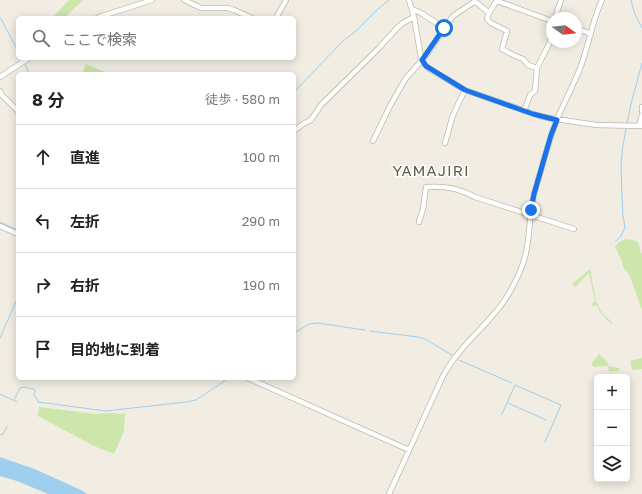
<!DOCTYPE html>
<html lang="ja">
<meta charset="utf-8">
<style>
body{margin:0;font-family:"Golos Text","Noto Sans JP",sans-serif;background:#f2f2f2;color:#222}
.controls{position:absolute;right:12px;bottom:12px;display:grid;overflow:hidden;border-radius:6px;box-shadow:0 2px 10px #0003}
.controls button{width:36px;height:36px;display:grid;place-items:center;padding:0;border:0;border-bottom:1px solid #e0e0e0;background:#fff;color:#222;font:20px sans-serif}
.compass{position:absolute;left:546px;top:12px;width:36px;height:36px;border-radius:50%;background:#fff;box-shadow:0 2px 10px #0003;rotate:105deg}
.stop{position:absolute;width:12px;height:12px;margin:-9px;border:3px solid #1a73e8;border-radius:50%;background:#fff}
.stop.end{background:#1a73e8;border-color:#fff;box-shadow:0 1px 4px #0008}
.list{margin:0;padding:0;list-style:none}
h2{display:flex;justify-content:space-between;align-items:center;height:52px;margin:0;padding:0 16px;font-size:17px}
h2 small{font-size:13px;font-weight:400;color:#767676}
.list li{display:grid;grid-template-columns:26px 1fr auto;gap:12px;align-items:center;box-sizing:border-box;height:64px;padding:0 16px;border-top:1px solid #e0e0e0}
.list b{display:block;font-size:15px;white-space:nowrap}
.list em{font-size:13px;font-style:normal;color:#767676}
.icon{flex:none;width:22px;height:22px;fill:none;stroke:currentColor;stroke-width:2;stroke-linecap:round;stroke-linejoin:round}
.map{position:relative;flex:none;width:642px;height:494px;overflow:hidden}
.search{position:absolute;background:#fff;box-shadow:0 2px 10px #0003;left:16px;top:16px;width:280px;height:44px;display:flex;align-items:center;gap:10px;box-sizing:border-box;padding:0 14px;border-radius:6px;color:#767676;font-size:15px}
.panel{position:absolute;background:#fff;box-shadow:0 2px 10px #0003;left:16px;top:72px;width:280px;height:308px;border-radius:6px}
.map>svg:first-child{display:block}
.green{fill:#cce6ab}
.water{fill:#9ecfef}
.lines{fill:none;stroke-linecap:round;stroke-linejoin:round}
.stream{stroke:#9ecfef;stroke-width:1}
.minor-casing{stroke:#bfb7a9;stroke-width:6}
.minor{stroke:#fff;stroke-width:4.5}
.route{stroke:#1a73e8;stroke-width:5}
.labels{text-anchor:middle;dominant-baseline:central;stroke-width:3;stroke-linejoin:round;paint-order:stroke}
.quarter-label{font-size:15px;letter-spacing:1px;fill:#655a4b;stroke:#fff}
</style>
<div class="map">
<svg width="642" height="494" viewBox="0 0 642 494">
<rect width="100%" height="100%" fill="#f1ede3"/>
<path class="green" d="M69 0H83L64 18H52Z
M86 64 110 74H82Z
M626 239C634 241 640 239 640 251L642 254V310L629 274C625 272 622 265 622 261L615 247 619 242Z
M590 269 596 301 602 313 612 322 611 324 600 312 596 305 593 307 591 305 595 301 589 273 575 287 572 284Z
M599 354 607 362 609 366 619 368V371L609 372 608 366 594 367 591 364Z
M642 358V369L632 370 630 361Z
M39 407 96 414 110 413 125 414 124 431 114 454 94 446 38 416Z"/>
<path class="water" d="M0 457 37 470 83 491 87 494H48L17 481 0 476Z"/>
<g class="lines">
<path class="stream" d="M631 0 634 12 642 28
M0 17 18 51
M22 58V59
M25 64 29 74
M294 92 342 42 357 30 378 9 389 0
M627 123 631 104 642 63
M0 222 18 230
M615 242 621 236 625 227 623 216 622 198 621 165 623 145 626 129
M370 331 418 337 425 339 452 355
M294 333 309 324 318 323 365 330
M0 338 18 297
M459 360 512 383
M0 394 17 402
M14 400 20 388 24 387 34 389 35 391 34 395 39 402
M38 402 106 411 186 402 196 400 229 378
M508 403 546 420
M502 414 515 385 561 405 545 442
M0 435 3 434 7 426"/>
<g class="minor-casing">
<path id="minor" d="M184 0 201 8H228L234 10 252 18
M409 0 414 17 421 57 425 65 431 70 465 90 543 117 596 125 642 126
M497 0 488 15 487 19 491 23 507 31 502 49 513 55 523 59 528 65 537 68
M497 1 552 21
M412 9 421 13 444 28
M97 18 102 16 152 0
M276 18 286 0
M555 18 561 0
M576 28 591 34
M0 77 29 58
M0 91 1 94 18 111
M642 107V111
M524 111 530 95 535 91 537 68 550 42 552 34
M639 126 642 115
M294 131 303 124 311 120 321 105 378 49 397 28 403 23 414 17
M373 141 391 104 406 78 425 57 453 16 474 2 477 3 489 13
M445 143 453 115 465 90
M419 222 423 209 426 187C445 186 458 188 475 197L574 229
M0 226 18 234
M248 378 409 450
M389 494 443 376C448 367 455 357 462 349 472 337 483 327 493 315 505 302 514 286 521 269 531 245 528 219 534 194 537 183 541 171 544 159 548 146 552 132 557 119 565 101 574 84 581 66 589 44 592 21 602 0"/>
</g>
<use href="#minor" class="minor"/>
</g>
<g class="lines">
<path class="route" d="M444 28 422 60 426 66 465 90 533 114 557 120 551 135 534 194 531 210"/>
</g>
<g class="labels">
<g class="quarter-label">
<text x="431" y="170">YAMAJIRI</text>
</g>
</g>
</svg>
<div class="controls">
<button>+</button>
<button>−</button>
<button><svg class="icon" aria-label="layers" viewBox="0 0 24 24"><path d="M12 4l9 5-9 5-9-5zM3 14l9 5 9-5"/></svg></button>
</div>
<svg class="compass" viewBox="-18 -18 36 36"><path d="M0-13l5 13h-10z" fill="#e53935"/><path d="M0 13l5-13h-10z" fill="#767676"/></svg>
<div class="stop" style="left:444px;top:28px"></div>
<div class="stop end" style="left:531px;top:210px"></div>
<div class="search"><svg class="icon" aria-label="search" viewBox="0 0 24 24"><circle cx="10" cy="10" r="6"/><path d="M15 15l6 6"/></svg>ここで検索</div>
<section class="panel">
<h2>8 分<small>徒歩 · 580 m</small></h2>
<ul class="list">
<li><svg class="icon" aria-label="ahead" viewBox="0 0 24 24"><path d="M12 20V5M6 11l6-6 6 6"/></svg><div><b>直進</b></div><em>100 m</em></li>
<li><svg class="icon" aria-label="left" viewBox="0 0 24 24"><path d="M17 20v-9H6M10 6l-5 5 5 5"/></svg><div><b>左折</b></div><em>290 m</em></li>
<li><svg class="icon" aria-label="right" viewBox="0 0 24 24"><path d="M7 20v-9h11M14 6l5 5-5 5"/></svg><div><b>右折</b></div><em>190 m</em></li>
<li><svg class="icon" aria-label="arrive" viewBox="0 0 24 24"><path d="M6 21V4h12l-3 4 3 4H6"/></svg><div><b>目的地に到着</b></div></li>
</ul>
</section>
</div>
